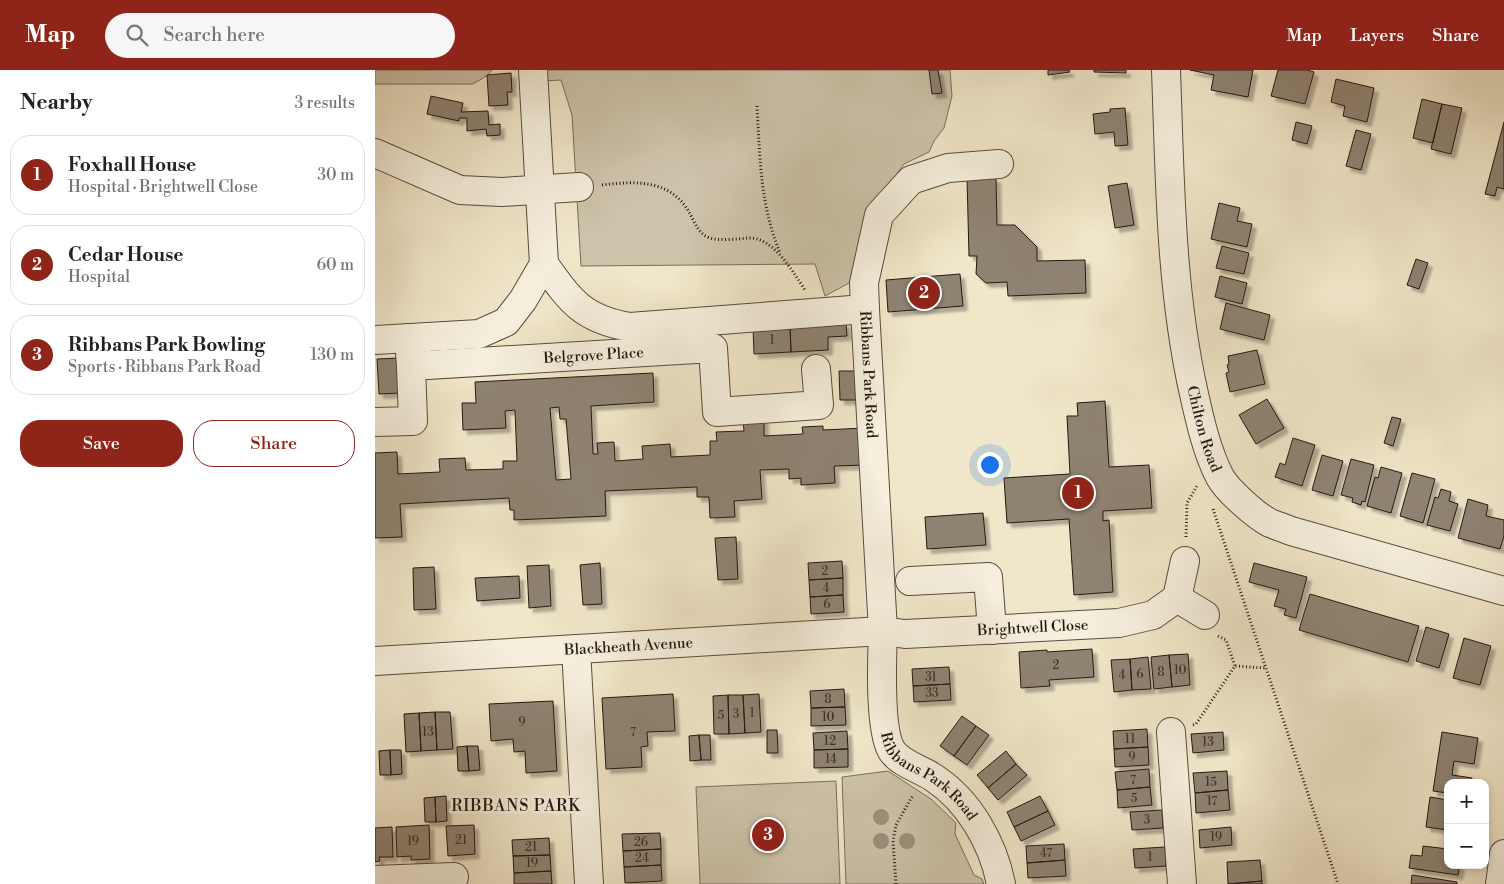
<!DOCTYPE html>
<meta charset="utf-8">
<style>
body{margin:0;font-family:"Libre Bodoni",serif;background:#f6f6f6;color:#222}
.controls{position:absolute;right:15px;bottom:15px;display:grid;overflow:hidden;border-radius:10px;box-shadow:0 2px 8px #0003}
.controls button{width:45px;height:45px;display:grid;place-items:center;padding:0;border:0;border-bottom:1px solid #e0e0e0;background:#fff;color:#222;font:25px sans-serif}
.you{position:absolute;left:614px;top:394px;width:18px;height:18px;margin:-12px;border:4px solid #fff;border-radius:50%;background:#1a73e8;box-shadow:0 0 0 8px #1a73e833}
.badge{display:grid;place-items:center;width:32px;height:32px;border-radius:50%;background:#8f2418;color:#fff;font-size:16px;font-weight:700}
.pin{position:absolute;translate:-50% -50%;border:2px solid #fff;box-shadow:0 1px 5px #0006}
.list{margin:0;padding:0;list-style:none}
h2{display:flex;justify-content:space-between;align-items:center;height:65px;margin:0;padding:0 20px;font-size:21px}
h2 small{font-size:16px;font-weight:400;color:#767676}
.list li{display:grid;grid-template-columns:32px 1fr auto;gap:15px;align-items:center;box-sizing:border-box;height:80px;margin:0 10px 10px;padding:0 10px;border:1px solid #e0e0e0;border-radius:20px}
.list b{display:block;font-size:19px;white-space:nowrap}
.list p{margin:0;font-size:16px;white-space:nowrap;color:#767676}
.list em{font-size:16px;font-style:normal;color:#767676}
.actions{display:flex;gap:10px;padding:15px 20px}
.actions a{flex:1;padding:11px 0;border:1px solid #8f2418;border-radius:20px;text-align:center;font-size:18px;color:#8f2418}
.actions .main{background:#8f2418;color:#fff}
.icon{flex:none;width:28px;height:28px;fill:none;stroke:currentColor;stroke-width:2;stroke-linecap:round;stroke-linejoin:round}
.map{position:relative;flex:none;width:1129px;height:814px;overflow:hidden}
header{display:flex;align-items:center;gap:30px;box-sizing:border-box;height:70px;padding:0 25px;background:#8f2418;color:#fff}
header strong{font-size:24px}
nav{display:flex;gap:28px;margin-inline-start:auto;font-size:18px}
.search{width:350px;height:45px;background:#f6f6f6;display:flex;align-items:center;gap:12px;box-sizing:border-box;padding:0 18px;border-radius:28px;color:#767676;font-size:19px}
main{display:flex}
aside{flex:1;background:#fff}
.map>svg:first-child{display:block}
.green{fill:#cdc3aa;stroke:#796e5e}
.building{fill:#8f8372;stroke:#251813;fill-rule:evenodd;filter:url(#shadow)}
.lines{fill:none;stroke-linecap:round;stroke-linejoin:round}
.minor-casing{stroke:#584c40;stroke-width:30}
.path{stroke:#251813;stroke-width:3;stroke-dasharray:1 2.5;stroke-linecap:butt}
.minor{stroke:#f5efdc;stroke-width:28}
.tree{fill:#9c917e}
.labels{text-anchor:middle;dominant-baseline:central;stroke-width:5;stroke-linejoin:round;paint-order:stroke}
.number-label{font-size:12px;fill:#40332b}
.street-label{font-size:15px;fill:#251813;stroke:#f5efdc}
.neighbourhood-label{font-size:16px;letter-spacing:1px;fill:#251813;stroke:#f5efdc}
</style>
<header>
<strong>Map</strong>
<div class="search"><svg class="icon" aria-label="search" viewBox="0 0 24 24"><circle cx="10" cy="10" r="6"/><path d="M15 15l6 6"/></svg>Search here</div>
<nav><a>Map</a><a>Layers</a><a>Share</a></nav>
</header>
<main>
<aside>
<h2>Nearby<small>3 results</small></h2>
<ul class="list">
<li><span class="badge">1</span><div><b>Foxhall House</b><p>Hospital · Brightwell Close</p></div><em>30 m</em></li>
<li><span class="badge">2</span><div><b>Cedar House</b><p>Hospital</p></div><em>60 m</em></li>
<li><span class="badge">3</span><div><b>Ribbans Park Bowling</b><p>Sports · Ribbans Park Road</p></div><em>130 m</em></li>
</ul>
<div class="actions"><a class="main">Save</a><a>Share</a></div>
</aside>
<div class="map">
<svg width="1129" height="814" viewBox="0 0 1129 814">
<defs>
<filter id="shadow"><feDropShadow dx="4.5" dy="4.5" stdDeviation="1" flood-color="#0004"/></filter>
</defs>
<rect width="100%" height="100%" fill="#f0e6c9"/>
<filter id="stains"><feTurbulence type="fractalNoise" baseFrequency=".004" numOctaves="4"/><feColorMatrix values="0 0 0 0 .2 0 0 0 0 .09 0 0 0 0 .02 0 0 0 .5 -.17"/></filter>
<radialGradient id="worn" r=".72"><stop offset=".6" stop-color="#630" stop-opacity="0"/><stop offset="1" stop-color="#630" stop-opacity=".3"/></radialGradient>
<path class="green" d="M0 0H117L113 5 98 14H0Z
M167 0H575L577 26 569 58 559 71 554 82 529 94 509 122 487 206 450 226 440 194 206 196 197 45 186 10 168 11Z
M513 701 556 729 581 753 580 764 599 805 607 809 609 814H471L467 707Z
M461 711 465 814H325L321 717Z"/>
<path class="building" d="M554 0H563L567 23 557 24Z
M673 0H694L695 2 673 5Z
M719 0H751V3L719 2Z
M815 0H878L873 27 836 20 839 5Z
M903 0H932L939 2 930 34 896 26Z
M136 3 137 22H132L133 35 114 36 112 5Z
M961 9 999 18 992 52 968 46 970 36 956 32Z
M56 26 88 33 86 42 113 41 114 55 125 54V65L112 66 111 59 92 61V48H84V51L52 44Z
M1047 29 1067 34 1058 73 1038 68Z
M1067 34 1087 38 1076 84 1056 79Z
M750 38 753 75 740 76 739 62 720 64 718 44 735 42V39Z
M921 52 937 56 932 74 917 70Z
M1129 52V119L1122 117 1120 126 1110 124Z
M981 60 996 64 986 100 971 96Z
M592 108H621L622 155H640L662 177V191L710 190 711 223 633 226 632 212 611 213 601 204 602 186H594Z
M752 113 759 155 740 158 733 116Z
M844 133 865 138 862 151 877 154 872 177 836 169Z
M847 176 874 183 869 204 841 198Z
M1041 189 1053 193 1044 219 1032 215Z
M585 204 588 236 513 242 511 210Z
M845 206 872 213 867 234 840 227Z
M851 233 895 245 889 270 845 259Z
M471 253 472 266 453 267V280L416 282 415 256Z
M415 256 416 282 379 284 378 258Z
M882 280 890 314 855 322 851 303 854 302 852 295 854 294 853 286Z
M24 288 25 323 4 324 2 289Z
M464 301H483L484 330H465Z
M278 303 279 332 216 336 218 384H223L222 373 239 372 240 391 268 389 267 376 295 374 296 387 335 385V371H342L341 362 369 361 368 350 389 349V366L428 364 427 357 448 356V360L489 358 491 395 459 396 460 413 426 415V408L414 409V399L385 400 387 429 359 431 360 447 335 448 334 427H322V417L230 421 231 446 139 450V440H135L134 428 25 434 27 467 0 468V383L22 382 23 404 65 402 64 389 90 388 91 400 128 399V391H142L140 340 130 341 131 358 88 360 87 333H101L100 312ZM184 337 185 349H191L196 409 181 410 175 338Z
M892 329 909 358 881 374 864 345Z
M730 331 734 397 774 395 777 438 728 441V451L734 450 738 522 699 525 694 449 632 453 629 408 695 404 692 346H703L702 333Z
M1017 347 1026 349 1018 376 1009 373Z
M918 368 940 375 927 416 900 407 905 393 910 395Z
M947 385 968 391 958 426 937 420Z
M976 389 999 395 990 432 987 431 986 435 977 432 978 428 966 425Z
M1006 397 1027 403 1016 443 992 436 1000 407 1003 408Z
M1037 403 1060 409 1048 453 1025 446Z
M1066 419 1076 422 1074 431 1083 434 1075 461 1052 455 1060 427 1063 428Z
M1093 429 1113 435 1111 446 1129 450V466L1125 479 1083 468Z
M608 443 611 475 552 479 550 447Z
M361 467 363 509 343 510 340 468Z
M467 491 468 508 434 510 433 493Z
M225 493 227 534 208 535 205 495Z
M879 493 932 507 921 548 909 545 911 539 899 536 904 520 874 512Z
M174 495 176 536 154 538 152 496Z
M59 497 61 539 39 540 38 498Z
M144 506 145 528 102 531 100 508Z
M468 508V525L435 527 434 510Z
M935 524 1044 556 1033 592 924 560Z
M468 525 469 542 436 544 435 527Z
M1051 557 1074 564 1064 598 1041 591Z
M1089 568 1116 576 1105 615 1078 608Z
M717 579 719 607 674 610 675 616 646 618 644 582 672 580V582Z
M813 584 815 615 797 617 794 585Z
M794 585 797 617 779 619 776 587Z
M773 587 776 619 757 620 755 589Z
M755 589 757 620 739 622 736 590Z
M574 597 575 614 538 616 537 599Z
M575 614 576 630 539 632 538 616Z
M469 619 470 637 436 638 435 621Z
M298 624 300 661 272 662 273 676 266 677 267 697 231 699 227 628Z
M384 624 386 662 370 663 368 625Z
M353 625 354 664H339L338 626Z
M353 625H368L370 663 354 664Z
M178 631 182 701 151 703 150 681 139 682 138 669 116 671 114 634Z
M470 637 471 655 436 656V638Z
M60 642H75L78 679 62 680Z
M60 642 62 680 46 681 44 643Z
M44 643 46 681 31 682 29 644Z
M587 646 601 656 579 686 565 676Z
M601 656 614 665 592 695 579 686Z
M772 659 773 677 739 679 738 661Z
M392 660H402L403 683H392Z
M472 661 473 679 439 680 438 663Z
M848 662 849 680 818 683 816 664Z
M1067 662 1103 668 1099 694 1079 691 1077 705 1097 708 1096 713H1073V723L1058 721Z
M324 665H335L336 690H326Z
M324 665 326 690 315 691 314 666Z
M92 676 94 701H83L82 677Z
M92 676H103L105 700 94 701Z
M773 677 774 695 740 697 739 679Z
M473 679V697L439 698V680Z
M15 680 16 705H5L4 681Z
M15 680H26L27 704 16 705Z
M631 681 641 694 613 718 602 705Z
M641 694 652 705 623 730 613 718Z
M774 699 775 717 742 720 740 702Z
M852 701 853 720 820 723 818 703Z
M775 717 777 735 743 738 742 720Z
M853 720 855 740 821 743 820 723Z
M71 726 72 751 61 752 60 727Z
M665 726 673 741 639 757 632 742Z
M60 727 61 752H50L49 728Z
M1055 727 1073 730V760L1051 757Z
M787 740 788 758 757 760 755 742Z
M673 741 680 755 646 771 639 757Z
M54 755 55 789 36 790V786L22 787 21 757Z
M99 755 100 784 73 786 71 756Z
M17 757 18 787H4L5 791 0 792V758Z
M856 757 857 775 825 778 824 760Z
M285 763 286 779 248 781 247 764Z
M174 768 175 785 138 786 137 770Z
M689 774 690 790 652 793 651 776Z
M1048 776 1073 779V795H1085L1083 805 1034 798 1036 785 1047 786Z
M790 777 791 796 760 798 758 779Z
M286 779V795L249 797 248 781Z
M175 785 176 801 139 803 138 786Z
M690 790 691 806 653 808 652 793Z
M885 790 887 811 853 814 852 792Z
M286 795 287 811 250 813 249 797Z
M176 801 177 814H139V803Z
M1037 805 1082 812V814H1036Z
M887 811V814H853Z"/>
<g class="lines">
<g class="minor-casing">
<g id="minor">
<path d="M158 0 169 194"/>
<path id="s1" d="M791 0C795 109 795 217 819 324 825 351 832 382 845 407 852 420 881 446 895 453 902 456 909 458 916 461L1129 521"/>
<path d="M0 83 85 120 127 122 204 117"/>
<path id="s2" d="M169 194C196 232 208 249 255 257L490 239 508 561C507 586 504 661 517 681 526 694 546 699 559 708 594 731 618 773 626 814"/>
<path d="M490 239 489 213 504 145 536 110 573 98 624 94"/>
<path id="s3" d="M34 268 36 296 338 278 342 342 444 335 441 299"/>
<path d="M0 270 104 264 131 252 148 230 169 194"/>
<path d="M0 352 38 351 36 296"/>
<path d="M535 511 613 507 617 560"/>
<path d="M802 528 830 545"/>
<path d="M201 579 214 814"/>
<path id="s4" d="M0 591 508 561 530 564 744 553 778 545 802 528 810 491"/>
<path d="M796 662 807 814"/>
<path d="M25 809 79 807"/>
<path d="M0 810 25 809V814"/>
<path d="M1125 814 1129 784"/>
</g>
</g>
<path class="path" d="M382 36C385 88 385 134 405 183
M227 115C260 111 295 109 314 142 320 152 323 164 335 168 344 171 364 169 373 168 399 167 417 201 430 220
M838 439 963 814
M811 467 812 433 822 416
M843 566 851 570 860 596
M818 655 821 654 860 596 891 598
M521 814 518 771 521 755 538 725"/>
<use href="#minor" class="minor"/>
</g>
<g class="tree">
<circle cx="506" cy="747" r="8"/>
<circle cx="506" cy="771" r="8"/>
<circle cx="532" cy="771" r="8"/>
</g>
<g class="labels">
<g class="number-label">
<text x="397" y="270">1</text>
<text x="450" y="501">2</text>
<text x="451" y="518">4</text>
<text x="452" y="534">6</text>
<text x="681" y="595">2</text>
<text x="805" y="600">10</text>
<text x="786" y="602">8</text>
<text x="765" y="604">6</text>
<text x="747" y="605">4</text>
<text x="556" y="607">31</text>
<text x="557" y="623">33</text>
<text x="453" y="629">8</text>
<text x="377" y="643">1</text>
<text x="361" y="644">3</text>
<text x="346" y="645">5</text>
<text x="453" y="647">10</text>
<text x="147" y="652">9</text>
<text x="53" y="662">13</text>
<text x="258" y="662">7</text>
<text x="755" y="669">11</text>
<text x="455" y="671">12</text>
<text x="833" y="672">13</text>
<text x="757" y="687">9</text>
<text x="456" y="689">14</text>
<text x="758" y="710">7</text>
<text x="836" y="712">15</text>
<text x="759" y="728">5</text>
<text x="837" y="731">17</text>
<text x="772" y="750">3</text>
<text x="841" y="767">19</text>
<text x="86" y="770">21</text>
<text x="38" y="771">19</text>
<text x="266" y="772">26</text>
<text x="156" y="777">21</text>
<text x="671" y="783">47</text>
<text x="775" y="787">1</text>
<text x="267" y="788">24</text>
<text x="157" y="793">19</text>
</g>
<g class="street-label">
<text stroke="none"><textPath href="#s3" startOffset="211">Belgrove Place</textPath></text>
<text stroke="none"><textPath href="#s2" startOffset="412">Ribbans Park Road</textPath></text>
<text stroke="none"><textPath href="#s1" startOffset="362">Chilton Road</textPath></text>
<text stroke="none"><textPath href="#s4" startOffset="659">Brightwell Close</textPath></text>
<text stroke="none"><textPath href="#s4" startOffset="254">Blackheath Avenue</textPath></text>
<text stroke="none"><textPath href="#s2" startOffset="834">Ribbans Park Road</textPath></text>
</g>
<g class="neighbourhood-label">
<text x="141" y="736">RIBBANS PARK</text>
</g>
</g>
<rect width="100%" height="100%" filter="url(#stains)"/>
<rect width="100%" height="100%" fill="url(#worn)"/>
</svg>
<div class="controls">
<button>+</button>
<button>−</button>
</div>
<div class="you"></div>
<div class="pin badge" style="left:703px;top:423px">1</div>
<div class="pin badge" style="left:549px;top:223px">2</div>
<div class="pin badge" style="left:393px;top:765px">3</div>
</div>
</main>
